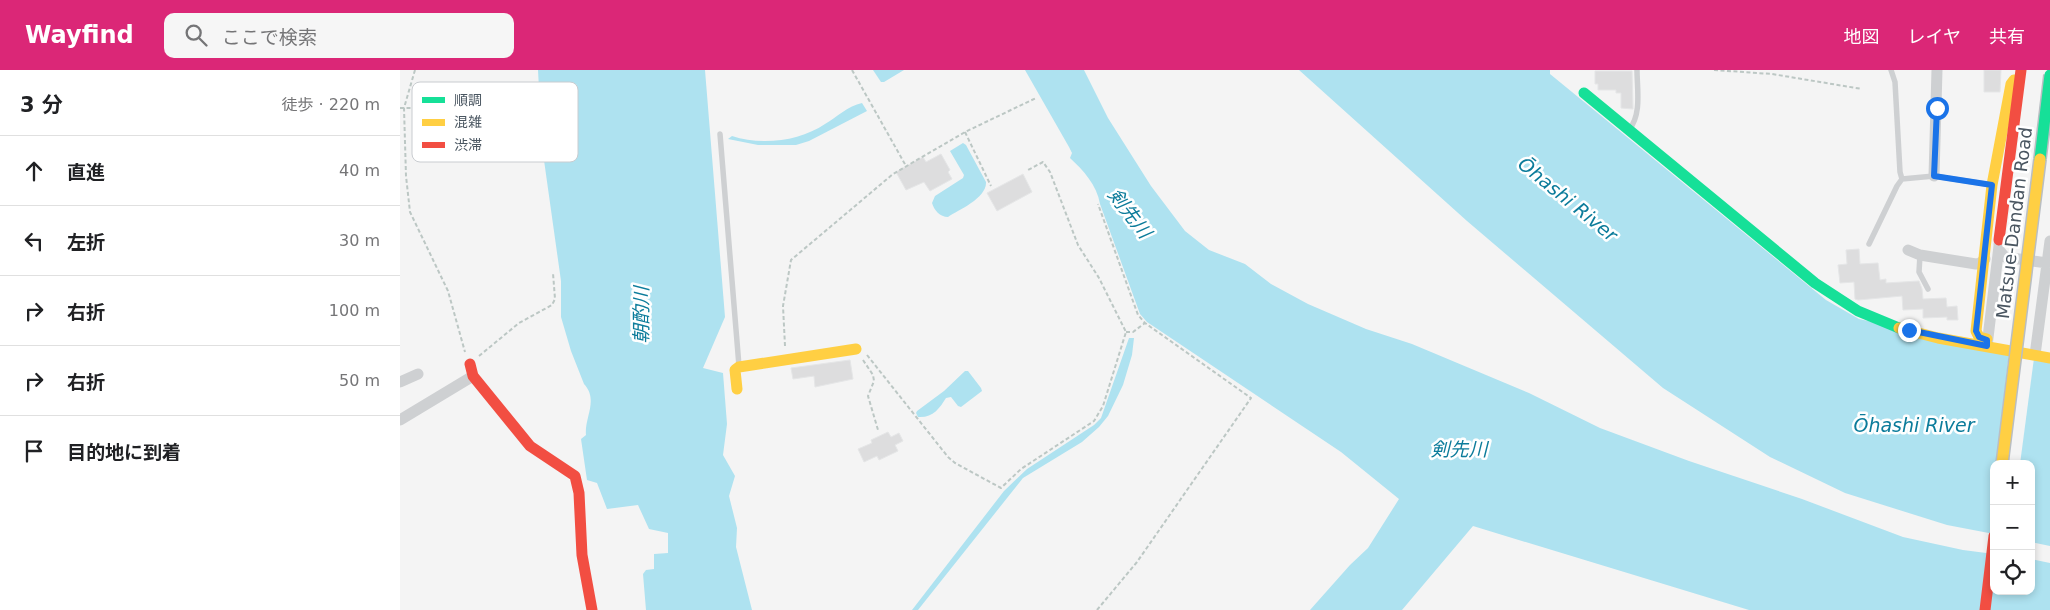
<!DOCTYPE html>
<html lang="ja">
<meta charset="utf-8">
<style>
body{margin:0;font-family:"DejaVu Sans","Noto Sans JP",sans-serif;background:#f6f6f6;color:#202124}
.controls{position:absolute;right:15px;bottom:15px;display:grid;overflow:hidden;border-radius:10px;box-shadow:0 2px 8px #0003}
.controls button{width:45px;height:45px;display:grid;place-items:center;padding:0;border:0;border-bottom:1px solid #e0e0e0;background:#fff;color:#202124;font:25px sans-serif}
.stop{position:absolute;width:15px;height:15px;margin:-11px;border:4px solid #1a73e8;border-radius:50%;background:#fff}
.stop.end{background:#1a73e8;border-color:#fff;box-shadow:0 1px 5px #0008}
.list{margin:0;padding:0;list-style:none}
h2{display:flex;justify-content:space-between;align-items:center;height:65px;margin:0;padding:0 20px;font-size:21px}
h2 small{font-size:16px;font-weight:400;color:#757577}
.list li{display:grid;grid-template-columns:32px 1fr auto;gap:15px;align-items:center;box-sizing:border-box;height:70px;padding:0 20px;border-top:1px solid #e0e0e0}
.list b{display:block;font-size:19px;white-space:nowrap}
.list em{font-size:16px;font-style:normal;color:#757577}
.icon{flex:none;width:28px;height:28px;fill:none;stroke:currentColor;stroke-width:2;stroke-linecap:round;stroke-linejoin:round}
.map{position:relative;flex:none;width:1650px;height:540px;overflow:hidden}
header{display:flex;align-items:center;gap:30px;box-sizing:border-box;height:70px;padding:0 25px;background:#db2777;color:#fff}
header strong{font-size:24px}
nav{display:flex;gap:28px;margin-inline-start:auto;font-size:18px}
.search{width:350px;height:45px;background:#f6f6f6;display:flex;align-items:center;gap:12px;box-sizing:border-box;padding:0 18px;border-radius:10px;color:#757577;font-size:19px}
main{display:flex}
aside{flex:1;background:#fff}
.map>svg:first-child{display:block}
.water{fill:#aee2f0}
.pier{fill:#f4f4f4}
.building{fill:#ddddde;stroke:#e5e6e7}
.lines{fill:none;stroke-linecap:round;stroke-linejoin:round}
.path{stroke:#bcc7c4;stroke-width:2;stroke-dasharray:4 2.5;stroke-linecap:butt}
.lane{stroke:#ced0d2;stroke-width:5.5}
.street{stroke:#ced0d2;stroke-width:11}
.fast{stroke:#16e098;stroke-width:11}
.slow{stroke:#ffcf43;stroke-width:11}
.jam{stroke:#f24e42;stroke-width:11}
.fast-bridge-casing{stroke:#b9bec3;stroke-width:14;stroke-linecap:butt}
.slow-bridge-casing{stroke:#b9bec3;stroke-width:14;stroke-linecap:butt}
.fast-bridge{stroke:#16e098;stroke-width:11}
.slow-bridge{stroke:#ffcf43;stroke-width:11}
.route{stroke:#1a73e8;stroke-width:6}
.labels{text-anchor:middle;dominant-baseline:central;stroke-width:5;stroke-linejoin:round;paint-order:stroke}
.street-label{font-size:18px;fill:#4a5661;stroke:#fff}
.water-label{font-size:19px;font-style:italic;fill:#0c7c9b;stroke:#fff}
.key{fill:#fff;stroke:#c9ccd0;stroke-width:1}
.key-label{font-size:14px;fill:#4a5661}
</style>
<header>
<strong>Wayfind</strong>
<div class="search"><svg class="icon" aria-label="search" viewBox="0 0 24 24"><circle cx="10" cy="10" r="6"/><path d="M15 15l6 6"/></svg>ここで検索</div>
<nav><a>地図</a><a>レイヤ</a><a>共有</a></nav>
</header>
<main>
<aside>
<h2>3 分<small>徒歩 · 220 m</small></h2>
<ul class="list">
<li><svg class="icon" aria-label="ahead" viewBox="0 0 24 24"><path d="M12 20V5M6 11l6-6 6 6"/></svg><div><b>直進</b></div><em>40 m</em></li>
<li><svg class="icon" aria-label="left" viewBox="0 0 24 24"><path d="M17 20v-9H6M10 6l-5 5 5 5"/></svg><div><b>左折</b></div><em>30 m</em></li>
<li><svg class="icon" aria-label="right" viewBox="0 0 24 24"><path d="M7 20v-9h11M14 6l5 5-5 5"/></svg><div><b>右折</b></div><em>100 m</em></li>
<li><svg class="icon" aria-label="right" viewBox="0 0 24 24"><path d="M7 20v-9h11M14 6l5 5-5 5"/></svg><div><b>右折</b></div><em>50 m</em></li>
<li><svg class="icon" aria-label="arrive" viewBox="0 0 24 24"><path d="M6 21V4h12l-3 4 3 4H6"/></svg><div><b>目的地に到着</b></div></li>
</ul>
</aside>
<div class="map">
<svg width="1650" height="540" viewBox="0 0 1650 540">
<rect width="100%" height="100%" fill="#f4f4f4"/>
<path class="water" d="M138 0H305L325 247 303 298 323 303 327 354 323 385 335 406 329 426 337 458 336 477 352 540H246L243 504 246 500 254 499V484L268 483V463L249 459 238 435 207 439 197 413 187 410 181 369 186 365C184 348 199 330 184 314L171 281 161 247V211L142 76Z
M473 0H504L484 12H481Z
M625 0H684L708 48 751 116 785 161 809 180 845 194 871 214 908 234 966 259 1012 274 1129 323 1200 358 1289 391 1402 429 1503 467 1563 480 1594 484V521H1631V489L1650 493V540H1349L1073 456 1002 540H910L950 495 968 478 999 429 941 382 747 252 740 244 700 134C697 115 683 100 670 88L672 83 669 77Z
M899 0H1150V4L1426 230 1459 249 1650 291V476L1631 472V394H1594V464L1547 455 1445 423 1370 387 1263 318 1067 151Z
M462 33 467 41 409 71 396 75H358L328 69 332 66C362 76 400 71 425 54 437 47 448 36 462 33Z
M563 73 566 75 586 112C587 128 559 140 548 147 540 147 534 140 532 133L535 126 563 108 564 105 550 81Z
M729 268H734L732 285 723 315 708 346 699 357 682 372 623 408 518 540H512L604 421 627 399 694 355 701 348Z
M565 301H568L581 318 582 321 561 337 558 336 551 327 546 328C539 339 533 348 518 347L516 343 517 341 544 321Z"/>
<path class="pier" d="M1609 283 1634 288 1620 394H1596Z"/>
<path class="building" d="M1584 0H1601L1600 22H1584Z
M1195 1H1232L1233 39 1221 38V23H1216V20H1198V14H1195Z
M541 84 550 100 548 102 552 109 530 121 524 112 506 120 496 102 523 87 526 92Z
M623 104 632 122 597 141 587 123Z
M1459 179 1460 194 1478 193 1480 210 1486 209V213L1519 211 1522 219 1523 229 1546 228 1547 237 1557 236 1558 250H1547V247L1523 248V239L1503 240 1502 226 1458 230 1455 229 1454 212 1440 213 1438 195 1447 194 1446 180Z
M450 290 453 309 415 317 414 306 393 309 391 298Z
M488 362 491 367 499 363 503 371 495 375 498 381 479 390 477 386 464 392 458 379 472 373 471 370Z"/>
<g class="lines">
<path class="path" d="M15 0 4 38 6 106 10 142 48 221 65 282
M452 0 506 96
M1314 0 1372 4 1462 19
M0 38 135 37
M565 62 591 116
M726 262H733L745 253
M385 276 383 236 391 190 493 104 565 62 636 28
M467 285 548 387 555 393 601 418 621 399 694 351 703 336 726 262 699 208 678 175 650 102 643 92 628 100
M79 286 119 253 152 235 155 229 153 203
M463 290 473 305 474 311 468 326 478 360
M697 540 737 492 851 328 745 253 738 245 698 134"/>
<path class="lane" d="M1229 60C1242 44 1237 19 1237 0
M320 64 339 296
M1502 109 1534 106 1592 115
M1469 174 1497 116 1502 109 1500 102 1495 12 1491 0
M1520 185 1519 202 1528 219"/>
<path class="street" d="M1534 106 1537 0
M1599 174V180L1605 187 1647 193
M1508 180 1520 185 1576 194 1580 193 1585 189
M1587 276 1599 176
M1635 285 1650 171
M0 312 18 304
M0 350 73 306"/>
<path class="fast" d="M1184 23 1415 213 1458 241 1499 258"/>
<path class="slow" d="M1499 258 1538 268 1650 288
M1587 269 1579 267 1576 261 1592 115 1611 14 1614 10 1619 11
M337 319 335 300 339 297 456 279"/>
<path class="jam" d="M1599 170 1621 0
M70 294 73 306 130 376 175 406 179 423 182 485 192 540
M1585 540 1594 466"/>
<g class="fast-bridge-casing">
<path id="fast-bridge" d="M1640 89 1650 5"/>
</g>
<g class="slow-bridge-casing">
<path id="slow-bridge" d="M1602 394 1640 89"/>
</g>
<use href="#fast-bridge" class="fast-bridge"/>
<use href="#slow-bridge" class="slow-bridge"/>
</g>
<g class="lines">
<path class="route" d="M1509 260 1587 276V270L1579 267 1576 261 1592 115 1534 106 1537 38"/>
</g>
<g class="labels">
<g class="street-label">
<text transform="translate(1614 153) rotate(-83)">Matsue-Dandan Road</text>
</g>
<g class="water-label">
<text transform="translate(1168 129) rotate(39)">Ōhashi River</text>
<text transform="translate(730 143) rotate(52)">剣先川</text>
<text transform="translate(241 245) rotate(-90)">朝酌川</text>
<text x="1514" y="355">Ōhashi River</text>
<text x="1059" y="379">剣先川</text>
</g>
</g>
<rect x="12" y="12" width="166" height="80" rx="8" class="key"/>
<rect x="22" y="27" width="23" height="6" fill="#16e098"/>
<rect x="22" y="49" width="23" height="7" fill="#ffcf43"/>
<rect x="22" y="72" width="23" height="6" fill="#f24e42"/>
<g class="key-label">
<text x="54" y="35">順調</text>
<text x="54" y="57">混雑</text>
<text x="54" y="80">渋滞</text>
</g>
</svg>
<div class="controls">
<button>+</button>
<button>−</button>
<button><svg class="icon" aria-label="locate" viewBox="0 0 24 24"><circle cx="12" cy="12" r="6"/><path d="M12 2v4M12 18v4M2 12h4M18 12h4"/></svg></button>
</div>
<div class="stop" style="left:1537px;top:38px"></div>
<div class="stop end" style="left:1509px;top:260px"></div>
</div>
</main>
